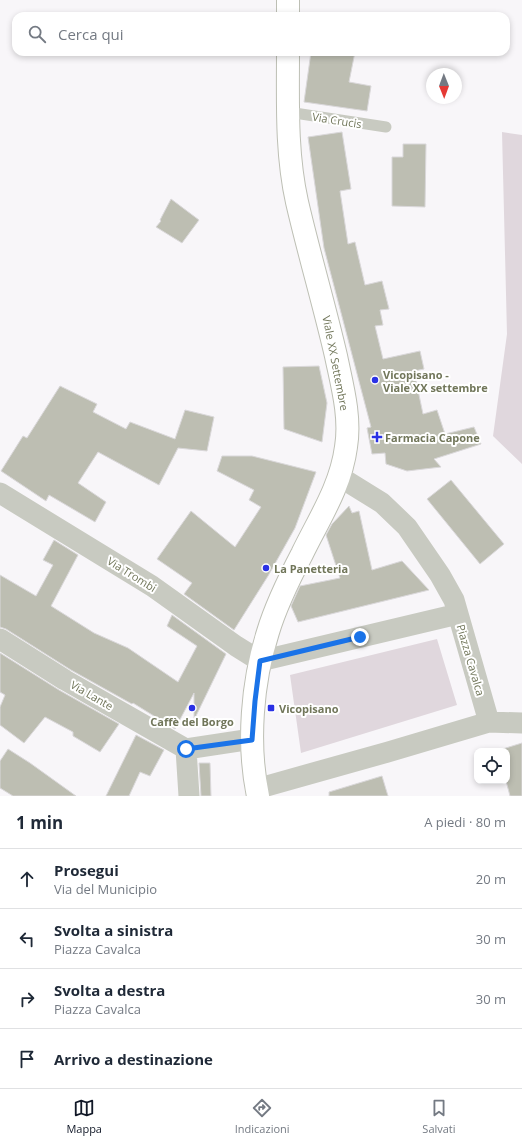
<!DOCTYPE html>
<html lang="it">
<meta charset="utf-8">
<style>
body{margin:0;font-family:"Open Sans",sans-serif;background:#f2f2f3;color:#1f2937}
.controls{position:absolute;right:12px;bottom:12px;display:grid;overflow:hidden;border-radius:8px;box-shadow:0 2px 6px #0003}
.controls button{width:36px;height:36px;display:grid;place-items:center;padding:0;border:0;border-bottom:1px solid #e0e1e3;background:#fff;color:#1f2937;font:20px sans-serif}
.compass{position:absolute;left:426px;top:68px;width:36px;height:36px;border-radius:50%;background:#fff;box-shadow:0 2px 6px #0003;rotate:179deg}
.stop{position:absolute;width:12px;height:12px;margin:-9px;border:3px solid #1a73e8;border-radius:50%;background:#fff}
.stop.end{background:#1a73e8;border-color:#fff;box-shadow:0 1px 4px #0008}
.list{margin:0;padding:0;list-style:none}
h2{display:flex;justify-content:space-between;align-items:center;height:52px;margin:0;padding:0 16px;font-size:17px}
h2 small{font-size:13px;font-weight:400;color:#747a83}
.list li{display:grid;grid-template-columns:26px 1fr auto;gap:12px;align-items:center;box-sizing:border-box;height:60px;padding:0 16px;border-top:1px solid #e0e1e3}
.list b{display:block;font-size:15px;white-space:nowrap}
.list p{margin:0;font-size:13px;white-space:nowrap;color:#747a83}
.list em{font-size:13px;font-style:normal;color:#747a83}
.icon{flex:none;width:22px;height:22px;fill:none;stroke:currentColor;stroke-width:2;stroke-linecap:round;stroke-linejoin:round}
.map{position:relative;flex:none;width:522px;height:796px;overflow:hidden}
.search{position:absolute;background:#fff;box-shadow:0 2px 6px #0003;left:12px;right:12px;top:12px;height:44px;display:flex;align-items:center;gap:10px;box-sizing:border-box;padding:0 14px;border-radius:12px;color:#747a83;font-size:15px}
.sheet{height:292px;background:#fff}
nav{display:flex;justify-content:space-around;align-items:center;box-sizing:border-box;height:56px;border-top:1px solid #e0e1e3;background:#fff;font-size:11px;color:#747a83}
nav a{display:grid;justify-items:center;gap:2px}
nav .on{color:#111827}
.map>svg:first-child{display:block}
.green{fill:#e0d7dd}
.building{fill:#bdbeb2;stroke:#dad8da}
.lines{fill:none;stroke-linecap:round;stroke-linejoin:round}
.secondary-casing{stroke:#bdbfb4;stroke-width:24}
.lane{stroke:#c8cac1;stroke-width:11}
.street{stroke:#c8cac1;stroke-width:21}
.secondary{stroke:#fff;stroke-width:22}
.route{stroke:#1a73e8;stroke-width:5}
.poi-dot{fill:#2a31e5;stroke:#fff;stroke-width:1.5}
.labels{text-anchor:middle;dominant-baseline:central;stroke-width:4;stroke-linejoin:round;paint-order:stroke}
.street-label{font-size:11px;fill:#71765a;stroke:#fff}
.poi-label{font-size:11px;font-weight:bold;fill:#71765a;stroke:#fff;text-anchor:start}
</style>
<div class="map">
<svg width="522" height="796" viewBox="0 0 522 796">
<rect width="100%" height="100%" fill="#f8f6f9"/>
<path class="green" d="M502 132 522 135V464L493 436 507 334Z
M437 639 457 705 301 753 290 675Z"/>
<path class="building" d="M311 52H355L349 82 371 86 367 111 304 102Z
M342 132 351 189 340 191 348 244 355 242 365 285 382 281 389 309 380 310 383 325 375 326 383 359 420 351 424 369 414 371 423 414 437 410 445 434 474 427 481 444 434 459 441 467 407 471 386 464 385 453 372 454 367 428 371 427 324 248 308 137Z
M403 144H426L425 207 392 206V157H403Z
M171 199 199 220 182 243 156 227 161 221 160 220Z
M319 366 327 403 322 442 284 429 283 367Z
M60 386 97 404 93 412 126 429 130 422 175 439 185 410 214 417 207 451 178 448 159 485 98 452 78 483 106 502 95 522 49 495 46 501 1 471 23 436 27 438Z
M222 456H252L316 472 295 528 268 576 234 630 184 594 192 583 157 559 191 511 235 547 261 507 249 500 254 490 217 471Z
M451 480 504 544 480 564 427 499Z
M349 506 352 513 359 511 372 570 402 561 429 590 298 622 291 606 300 586 340 578 326 535 332 524Z
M54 540 78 555 51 606 94 633 128 648 178 682 197 646 167 626 172 615 226 654 194 720V693L175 729 133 703 132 704 71 670 6 629 0 627V575L36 596 53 565 43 560Z
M0 653 59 690 119 724 100 752 73 736V732L45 717 24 743 0 725V707L5 695 0 692Z
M136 735 164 750 150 776 140 772 129 796H106Z
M522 743V796H510L506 781H507V751H496Z
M8 749 30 763 76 796H13L0 788V761Z
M199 763H210L211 796H201Z
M382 776 388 796H329V792Z"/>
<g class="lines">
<g class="secondary-casing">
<path id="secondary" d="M288 16V0
M258 796C247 744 252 682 268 632 276 605 289 579 302 554 319 519 341 486 346 447 351 417 342 385 336 356 324 304 309 254 297 202 286 153 288 102 288 52"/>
</g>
<path class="lane" d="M288 112 386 127"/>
<path class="street" d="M340 477 382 503 407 527 440 575 454 600 489 722
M0 493 152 586 236 646 260 661 458 614
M0 639 65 680 186 749
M186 749 252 739
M186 749 189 796
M256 789 388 752 489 722 522 723"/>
<use href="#secondary" class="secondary"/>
</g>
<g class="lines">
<path class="route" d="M186 749 252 740 255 701 260 661 360 637"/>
</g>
<g class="poi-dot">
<circle cx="375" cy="380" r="4"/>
<path d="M375 431h4v4h4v4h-4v4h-4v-4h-4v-4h4z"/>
<circle cx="266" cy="568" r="4"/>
<circle cx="192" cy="708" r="4"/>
<rect x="267" y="704" width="8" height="8" rx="2"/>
</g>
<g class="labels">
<g class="street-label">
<text transform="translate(337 120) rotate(9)">Via Crucis</text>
<text transform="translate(336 363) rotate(79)">Viale XX Settembre</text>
<text transform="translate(132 574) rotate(32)">Via Trombi</text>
<text transform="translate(471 660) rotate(74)">Piazza Cavalca</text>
<text transform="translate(92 695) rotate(30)">Via Lante</text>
</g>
<g class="poi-label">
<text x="383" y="374">Vicopisano -<tspan x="383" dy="13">Viale XX settembre</tspan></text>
<text x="385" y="437">Farmacia Capone</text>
<text x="274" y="568">La Panetteria</text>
<text x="279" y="708">Vicopisano</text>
<text x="192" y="721" text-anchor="middle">Caffè del Borgo</text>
</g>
</g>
</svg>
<div class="controls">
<button><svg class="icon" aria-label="locate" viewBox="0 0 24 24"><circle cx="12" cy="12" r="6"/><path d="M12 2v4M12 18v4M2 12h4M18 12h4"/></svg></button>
</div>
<svg class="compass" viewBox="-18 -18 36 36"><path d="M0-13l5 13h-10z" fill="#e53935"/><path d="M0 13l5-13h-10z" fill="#747a83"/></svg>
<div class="stop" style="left:186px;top:749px"></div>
<div class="stop end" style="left:360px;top:637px"></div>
<div class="search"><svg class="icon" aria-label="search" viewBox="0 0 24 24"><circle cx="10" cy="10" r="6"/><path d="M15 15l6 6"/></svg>Cerca qui</div>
</div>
<section class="sheet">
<h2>1 min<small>A piedi · 80 m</small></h2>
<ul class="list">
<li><svg class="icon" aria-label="ahead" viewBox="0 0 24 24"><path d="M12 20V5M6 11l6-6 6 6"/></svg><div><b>Prosegui</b><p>Via del Municipio</p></div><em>20 m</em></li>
<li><svg class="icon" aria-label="left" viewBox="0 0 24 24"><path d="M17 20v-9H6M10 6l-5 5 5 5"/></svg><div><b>Svolta a sinistra</b><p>Piazza Cavalca</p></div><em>30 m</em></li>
<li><svg class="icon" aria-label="right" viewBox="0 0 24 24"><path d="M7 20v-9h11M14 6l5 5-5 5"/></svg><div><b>Svolta a destra</b><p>Piazza Cavalca</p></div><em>30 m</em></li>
<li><svg class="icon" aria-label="arrive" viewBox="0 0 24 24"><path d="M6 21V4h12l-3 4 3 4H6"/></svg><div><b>Arrivo a destinazione</b></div></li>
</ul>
</section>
<nav>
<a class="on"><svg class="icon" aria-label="map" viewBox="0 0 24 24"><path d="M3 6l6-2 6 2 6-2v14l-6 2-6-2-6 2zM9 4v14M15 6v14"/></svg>Mappa</a>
<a><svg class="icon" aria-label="directions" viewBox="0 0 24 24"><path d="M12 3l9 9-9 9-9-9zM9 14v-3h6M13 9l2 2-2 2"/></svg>Indicazioni</a>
<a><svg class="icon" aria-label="saved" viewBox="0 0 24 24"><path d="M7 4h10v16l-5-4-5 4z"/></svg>Salvati</a>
</nav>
